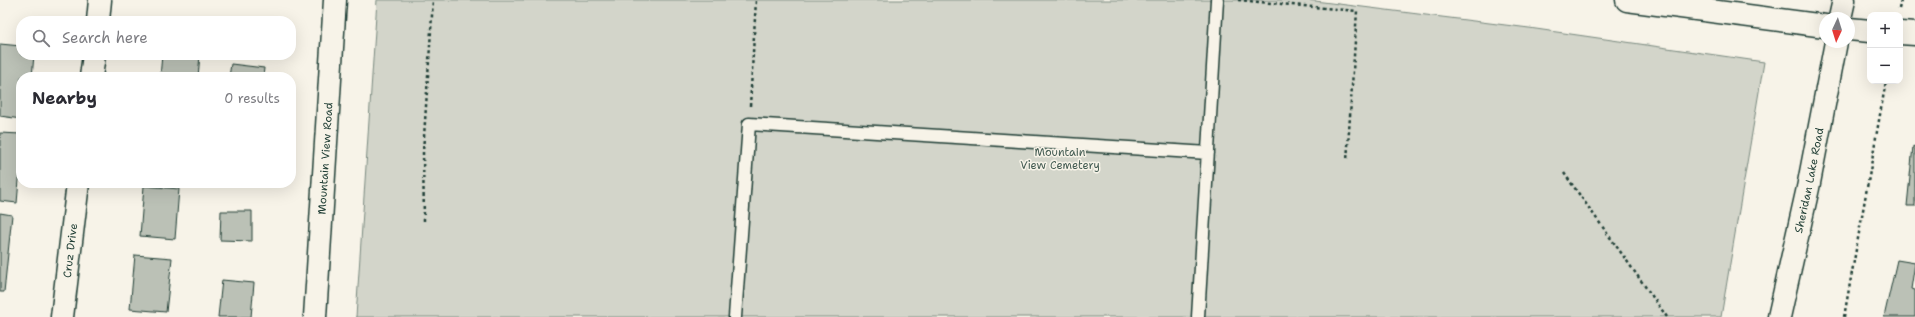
<!DOCTYPE html>
<meta charset="utf-8">
<style>
body{margin:0;font-family:"Shantell Sans",sans-serif;background:#f7f7f7;color:#2b2b33}
.controls{position:absolute;right:12px;top:12px;display:grid;overflow:hidden;border-radius:8px;box-shadow:0 4px 16px #0002}
.controls button{width:36px;height:36px;display:grid;place-items:center;padding:0;border:0;border-bottom:1px solid #e1e1e2;background:#fff;color:#2b2b33;font:20px sans-serif}
.compass{position:absolute;left:1819px;top:12px;width:36px;height:36px;border-radius:50%;background:#fff;box-shadow:0 4px 16px #0002;rotate:184deg}
.list{margin:0;padding:0;list-style:none}
h2{display:flex;justify-content:space-between;align-items:center;height:52px;margin:0;padding:0 16px;font-size:17px}
h2 small{font-size:13px;font-weight:400;color:#7c7c81}
.icon{flex:none;width:22px;height:22px;fill:none;stroke:currentColor;stroke-width:2;stroke-linecap:round;stroke-linejoin:round}
.map{position:relative;flex:none;width:1915px;height:317px;overflow:hidden}
.search{position:absolute;background:#fff;box-shadow:0 4px 16px #0002;left:16px;top:16px;width:280px;height:44px;display:flex;align-items:center;gap:10px;box-sizing:border-box;padding:0 14px;border-radius:16px;color:#7c7c81;font-size:15px}
.panel{position:absolute;background:#fff;box-shadow:0 4px 16px #0002;left:16px;top:72px;width:280px;height:116px;border-radius:16px}
.map>svg:first-child{display:block}
.green{fill:#d3d5ca;stroke:#79897f}
.building{fill:#bbc1b6;stroke:#1f3d34}
.lines{fill:none;stroke-linecap:round;stroke-linejoin:round}
.service-casing{stroke:#1f3d34;stroke-width:15}
.minor-casing{stroke:#1f3d34;stroke-width:25}
.tertiary-casing{stroke:#1f3d34;stroke-width:25}
.secondary-casing{stroke:#1f3d34;stroke-width:25}
.path{stroke:#1f3d34;stroke-width:2.5;stroke-dasharray:3 3;stroke-linecap:butt}
.service{stroke:#f7f3e8;stroke-width:12}
.minor{stroke:#f7f3e8;stroke-width:22}
.tertiary{stroke:#f7f3e8;stroke-width:22}
.secondary{stroke:#f7f3e8;stroke-width:22}
.labels{text-anchor:middle;dominant-baseline:central;stroke-width:3;stroke-linejoin:round;paint-order:stroke}
.park-label{font-size:11px;fill:#435b52;stroke:#f7f3e8}
.street-label{font-size:11px;fill:#1f3d34;stroke:#f7f3e8}
</style>
<div class="map">
<svg width="1915" height="317" viewBox="0 0 1915 317">
<rect width="100%" height="100%" fill="#f7f3e8"/>
<filter id="ink" filterUnits="userSpaceOnUse"><feTurbulence type="fractalNoise" baseFrequency=".025" numOctaves="2"/><feDisplacementMap in="SourceGraphic" scale="8" xChannelSelector="R" yChannelSelector="G"/><feConvolveMatrix kernelMatrix="1 2 1 2 8 2 1 2 1" color-interpolation-filters="sRGB"/></filter>
<g filter="url(#ink)">
<path class="green" d="M377 0H1307L1529 28 1764 62 1721 317H356Z"/>
<path class="building" d="M0 44 21 46V55H34L32 77H21V119L0 116Z
M162 55H200L198 77H160Z
M231 64 264 68 263 77H229Z
M0 133 21 134V157L17 203 0 201Z
M1913 146 1915 147V206H1907Z
M144 186 179 189 175 239 140 236Z
M221 211H252V241L220 240Z
M0 213 12 215 4 292H0Z
M135 255 172 258 166 312 130 309Z
M1897 260 1915 263 1911 289 1915 290V317H1884Z
M222 280 254 283 251 317H218Z"/>
<g class="lines">
<g class="service-casing">
<path id="service" d="M735 317 749 124 1208 153
M1198 317 1217 0"/>
</g>
<g class="minor-casing">
<g id="minor">
<path d="M98 21 100 0"/>
<path d="M91 77 94 55"/>
<path id="s1" d="M62 317 78 183"/>
</g>
</g>
<g class="tertiary-casing">
<g id="tertiary">
<path d="M1627 0 1825 26"/>
<path d="M1849 29 1870 31"/>
<path d="M1900 33 1915 34"/>
<path id="s2" d="M315 317 335 0"/>
</g>
</g>
<g class="secondary-casing">
<g id="secondary">
<path d="M1840 18 1844 0"/>
<path id="s3" d="M1779 317 1808 188 1836 42"/>
</g>
</g>
<path class="path" d="M1238 0 1357 11 1347 161
M1899 9 1901 0
M750 106 756 0
M1564 173 1667 317
M424 221 423 152 433 0
M1844 317 1886 81"/>
<use href="#service" class="service"/>
<use href="#minor" class="minor"/>
<use href="#tertiary" class="tertiary"/>
<use href="#secondary" class="secondary"/>
</g>
</g>
<g class="labels">
<g class="park-label">
<text x="1060" y="152">Mountain<tspan x="1060" dy="13">View Cemetery</tspan></text>
</g>
<g class="street-label">
<text stroke="none"><textPath href="#s2" startOffset="159">Mountain View Road</textPath></text>
<text stroke="none"><textPath href="#s3" startOffset="140">Sheridan Lake Road</textPath></text>
<text stroke="none"><textPath href="#s1" startOffset="67">Cruz Drive</textPath></text>
</g>
</g>
</svg>
<div class="controls">
<button>+</button>
<button>−</button>
</div>
<svg class="compass" viewBox="-18 -18 36 36"><path d="M0-13l5 13h-10z" fill="#e53935"/><path d="M0 13l5-13h-10z" fill="#7c7c81"/></svg>
<div class="search"><svg class="icon" aria-label="search" viewBox="0 0 24 24"><circle cx="10" cy="10" r="6"/><path d="M15 15l6 6"/></svg>Search here</div>
<section class="panel">
<h2>Nearby<small>0 results</small></h2>
<ul class="list">
</ul>
</section>
</div>
